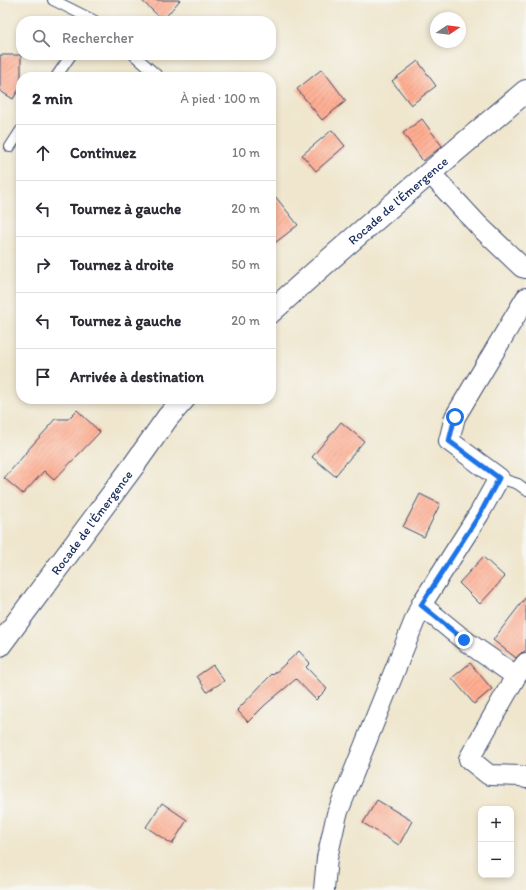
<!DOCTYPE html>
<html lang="fr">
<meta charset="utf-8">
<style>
body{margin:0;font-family:Itim,sans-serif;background:#f2f2f3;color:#2b2b33}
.controls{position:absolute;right:12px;bottom:12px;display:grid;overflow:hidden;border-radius:8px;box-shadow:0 2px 6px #0003}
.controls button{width:36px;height:36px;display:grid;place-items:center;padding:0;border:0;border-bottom:1px solid #e1e1e2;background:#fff;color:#2b2b33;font:20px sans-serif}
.compass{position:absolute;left:430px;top:12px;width:36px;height:36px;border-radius:50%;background:#fff;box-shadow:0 2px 6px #0003;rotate:77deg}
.stop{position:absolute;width:12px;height:12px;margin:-9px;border:3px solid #1a73e8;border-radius:50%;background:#fff}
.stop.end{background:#1a73e8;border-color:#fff;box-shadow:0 1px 4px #0008}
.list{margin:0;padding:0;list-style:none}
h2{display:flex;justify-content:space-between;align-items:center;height:52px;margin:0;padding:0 16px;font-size:17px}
h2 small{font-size:13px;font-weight:400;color:#7c7c81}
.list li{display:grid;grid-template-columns:26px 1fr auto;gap:12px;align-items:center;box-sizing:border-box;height:56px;padding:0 16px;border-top:1px solid #e1e1e2}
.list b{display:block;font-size:15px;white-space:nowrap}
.list em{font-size:13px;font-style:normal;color:#7c7c81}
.icon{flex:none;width:22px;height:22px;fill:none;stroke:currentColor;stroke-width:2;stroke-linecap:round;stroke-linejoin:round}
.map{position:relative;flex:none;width:526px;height:890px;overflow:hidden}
.search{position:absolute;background:#fff;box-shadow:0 2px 6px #0003;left:16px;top:16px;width:260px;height:44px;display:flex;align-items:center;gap:10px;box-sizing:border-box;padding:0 14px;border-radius:16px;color:#7c7c81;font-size:15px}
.panel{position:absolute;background:#fff;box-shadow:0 2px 6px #0003;left:16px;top:72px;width:260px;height:332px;border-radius:16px}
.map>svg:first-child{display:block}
.building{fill:url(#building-hatch)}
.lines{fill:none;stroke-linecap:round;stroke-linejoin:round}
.lane-casing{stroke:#3b4a6f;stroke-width:12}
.street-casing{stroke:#3b4a6f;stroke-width:22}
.secondary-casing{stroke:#3b4a6f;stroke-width:24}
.lane{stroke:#fff;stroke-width:10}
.street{stroke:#fff;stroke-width:20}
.secondary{stroke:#fff;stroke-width:22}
.route{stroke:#1a73e8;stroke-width:5}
.labels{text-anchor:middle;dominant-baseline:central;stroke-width:3.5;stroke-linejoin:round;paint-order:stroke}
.street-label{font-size:13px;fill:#1b2f5e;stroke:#f6f6f2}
</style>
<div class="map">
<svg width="526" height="890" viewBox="0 0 526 890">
<defs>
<pattern id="building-hatch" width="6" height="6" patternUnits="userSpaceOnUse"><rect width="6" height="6" fill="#fead91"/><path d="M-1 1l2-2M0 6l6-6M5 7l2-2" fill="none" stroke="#d9957f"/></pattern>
</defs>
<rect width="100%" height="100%" fill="#f6f6f2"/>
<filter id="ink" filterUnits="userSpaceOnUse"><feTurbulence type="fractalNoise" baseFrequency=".025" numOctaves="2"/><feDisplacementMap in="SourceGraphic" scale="8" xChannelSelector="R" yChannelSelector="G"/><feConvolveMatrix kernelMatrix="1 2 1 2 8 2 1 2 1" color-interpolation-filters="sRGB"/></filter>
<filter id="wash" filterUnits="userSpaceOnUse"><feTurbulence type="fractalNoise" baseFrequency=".012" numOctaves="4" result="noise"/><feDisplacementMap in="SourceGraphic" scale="16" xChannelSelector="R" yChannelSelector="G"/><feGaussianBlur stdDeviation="0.9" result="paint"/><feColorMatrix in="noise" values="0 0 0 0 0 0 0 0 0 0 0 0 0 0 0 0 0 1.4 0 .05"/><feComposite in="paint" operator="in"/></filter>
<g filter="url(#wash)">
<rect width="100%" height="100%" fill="#efe6cd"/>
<g id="blocks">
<path class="building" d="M141 0H180L163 20Z
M0 55H21V86L13 99 0 91Z
M418 61 436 86 411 105 392 81Z
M322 69 346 101 322 120 297 89Z
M422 119 442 146 423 161 403 133Z
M332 130 345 146 316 171 302 155Z
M271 191 298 225 271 246Z
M77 410 100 432 54 480 44 471 23 494 4 478 26 453H25L48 428V427L55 419H68Z
M341 422 364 441 335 476 312 457Z
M420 494 440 504 424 537 403 527Z
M483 557 505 577 480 604 459 583Z
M526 597V650L524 652 521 653 516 658 493 640Z
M299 651 310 663 306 667 327 689 316 700 296 679 265 705 248 722 237 710 272 674 273 675Z
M470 663 492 689 474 704 452 678Z
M213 665 224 681 207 692 197 676Z
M377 800 412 821 399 845 363 823Z
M162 803 187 820 172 844 146 827Z"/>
</g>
</g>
<g filter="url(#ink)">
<use href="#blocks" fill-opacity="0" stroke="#3b4a6f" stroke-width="1"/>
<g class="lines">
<g class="lane-casing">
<path id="lane" d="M53 0 95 21
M134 55 159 77
M56 77 71 55
M10 147 21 130
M499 478 518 484 526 490"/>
</g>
<g class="street-casing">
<path id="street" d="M430 173 478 225 522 267 526 268
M421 605 464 640 516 676
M526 663 516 676 469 759 489 775 522 776 526 778
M324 890 327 858 337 814 421 605 479 514 499 478 449 441 455 417 526 298"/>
</g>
<g class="secondary-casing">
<g id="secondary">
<path id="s1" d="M271 312C354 236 440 164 526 91"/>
<path id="s2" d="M0 645 134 465 168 417 184 399"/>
</g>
</g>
<use href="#lane" class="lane"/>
<use href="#street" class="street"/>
<use href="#secondary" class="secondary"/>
</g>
</g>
<g class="lines" filter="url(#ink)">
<path class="route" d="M455 417 449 441 499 478 480 514 421 605 464 640"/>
</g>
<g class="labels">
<g class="street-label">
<text stroke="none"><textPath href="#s1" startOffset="169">Rocade de l'Émergence</textPath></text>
<text stroke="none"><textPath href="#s2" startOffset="153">Rocade de l'Émergence</textPath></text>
</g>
</g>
</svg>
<div class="controls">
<button>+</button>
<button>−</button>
</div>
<svg class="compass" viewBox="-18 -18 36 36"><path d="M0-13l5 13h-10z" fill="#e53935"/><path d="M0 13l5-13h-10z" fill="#7c7c81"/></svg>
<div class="stop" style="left:455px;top:417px"></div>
<div class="stop end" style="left:464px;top:640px"></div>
<div class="search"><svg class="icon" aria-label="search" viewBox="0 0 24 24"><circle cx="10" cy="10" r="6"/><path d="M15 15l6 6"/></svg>Rechercher</div>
<section class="panel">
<h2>2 min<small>À pied · 100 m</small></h2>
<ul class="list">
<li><svg class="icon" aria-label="ahead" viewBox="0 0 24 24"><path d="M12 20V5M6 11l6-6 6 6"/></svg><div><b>Continuez</b></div><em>10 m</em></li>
<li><svg class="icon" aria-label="left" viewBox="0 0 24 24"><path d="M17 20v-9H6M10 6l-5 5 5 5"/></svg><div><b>Tournez à gauche</b></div><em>20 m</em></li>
<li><svg class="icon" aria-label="right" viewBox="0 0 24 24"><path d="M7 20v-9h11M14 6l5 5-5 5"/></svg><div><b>Tournez à droite</b></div><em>50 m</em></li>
<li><svg class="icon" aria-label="left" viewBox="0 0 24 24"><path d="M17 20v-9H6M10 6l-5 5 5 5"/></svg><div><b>Tournez à gauche</b></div><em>20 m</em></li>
<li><svg class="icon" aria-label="arrive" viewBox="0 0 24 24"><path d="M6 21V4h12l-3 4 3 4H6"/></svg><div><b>Arrivée à destination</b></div></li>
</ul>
</section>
</div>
